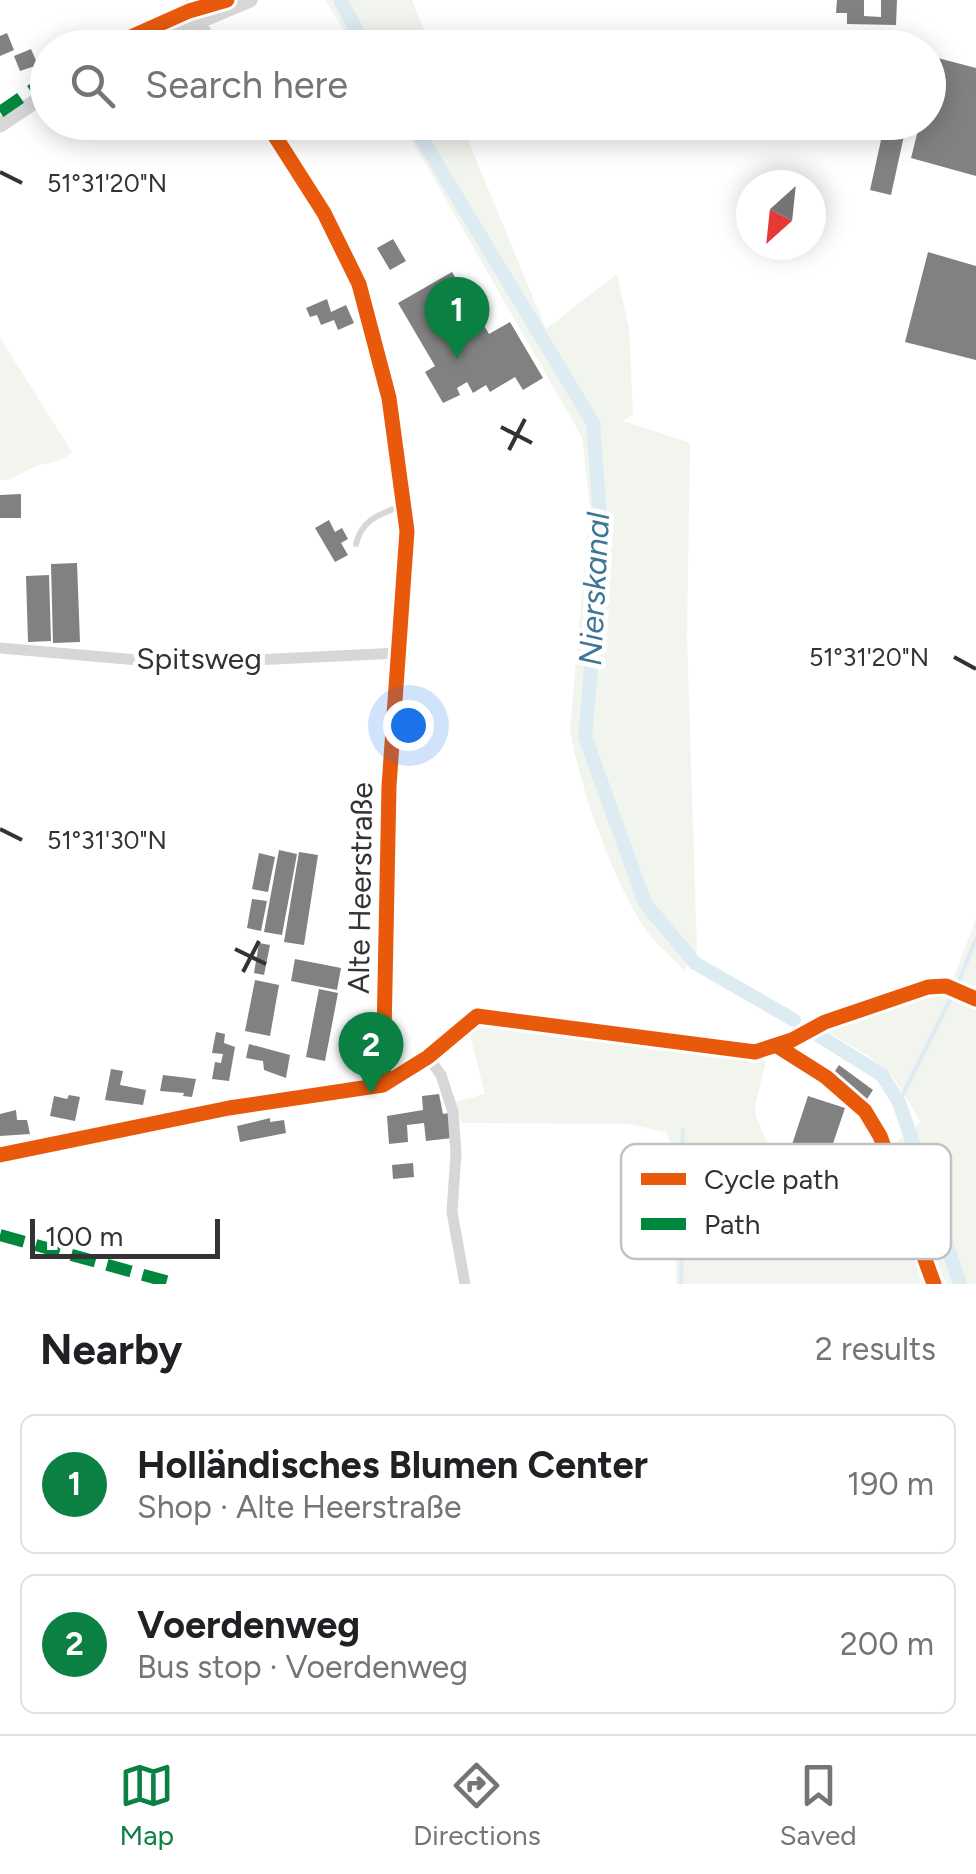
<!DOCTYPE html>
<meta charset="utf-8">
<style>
body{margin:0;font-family:Figtree,sans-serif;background:#f6f6f6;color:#202124}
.compass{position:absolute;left:736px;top:170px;width:90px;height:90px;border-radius:50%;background:#fff;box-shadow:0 5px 25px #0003;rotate:207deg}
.scale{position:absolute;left:30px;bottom:25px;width:190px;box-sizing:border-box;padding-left:10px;border:5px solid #333;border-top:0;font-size:28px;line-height:35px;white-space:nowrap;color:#333;-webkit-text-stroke:8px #fff;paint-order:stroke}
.you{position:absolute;left:408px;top:725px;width:35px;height:35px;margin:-25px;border:8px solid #fff;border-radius:50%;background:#1a73e8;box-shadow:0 0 0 15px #1a73e833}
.badge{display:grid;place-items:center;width:65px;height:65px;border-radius:50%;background:#0b8043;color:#fff;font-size:32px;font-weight:700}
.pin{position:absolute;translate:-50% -82px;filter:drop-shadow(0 2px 5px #0008)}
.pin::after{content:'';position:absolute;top:52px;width:35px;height:30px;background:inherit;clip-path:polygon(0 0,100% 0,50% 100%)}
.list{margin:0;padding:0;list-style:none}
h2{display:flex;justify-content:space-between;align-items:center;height:130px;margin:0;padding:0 40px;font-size:42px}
h2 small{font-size:32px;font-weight:400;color:#757577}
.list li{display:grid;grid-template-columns:65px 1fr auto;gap:30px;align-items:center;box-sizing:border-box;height:140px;margin:0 20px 20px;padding:0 20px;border:2px solid #e0e0e0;border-radius:15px}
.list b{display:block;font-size:38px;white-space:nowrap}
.list p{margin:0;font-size:32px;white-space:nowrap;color:#757577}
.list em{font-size:32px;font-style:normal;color:#757577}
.icon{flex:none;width:55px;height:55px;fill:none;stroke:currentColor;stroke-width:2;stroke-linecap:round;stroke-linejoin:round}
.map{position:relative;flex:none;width:976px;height:1284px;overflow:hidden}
.search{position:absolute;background:#fff;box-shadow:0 5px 25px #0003;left:30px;right:30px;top:30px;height:110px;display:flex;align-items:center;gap:25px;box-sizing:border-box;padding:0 35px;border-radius:55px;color:#757577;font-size:38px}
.sheet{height:450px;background:#fff}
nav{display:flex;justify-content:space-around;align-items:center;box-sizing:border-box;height:140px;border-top:2px solid #e0e0e0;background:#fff;font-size:28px;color:#757577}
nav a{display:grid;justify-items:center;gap:5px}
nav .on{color:#0b8043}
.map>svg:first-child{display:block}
.green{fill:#f1f5ed}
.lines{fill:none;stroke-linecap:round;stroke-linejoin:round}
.stream{stroke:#ddebf3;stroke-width:4}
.canal{stroke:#ddebf3;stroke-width:14}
.building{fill:#818181}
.service{stroke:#d7d7d7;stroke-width:6}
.minor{stroke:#d7d7d7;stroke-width:11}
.tertiary{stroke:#d7d7d7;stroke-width:15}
.quiet{stroke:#00873e;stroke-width:12;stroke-dasharray:25 12;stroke-linecap:butt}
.cycleway-casing{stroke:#fff;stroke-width:21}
.cycleway{stroke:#e8590c;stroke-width:15}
.ticks{fill:none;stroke:#333;stroke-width:4}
.labels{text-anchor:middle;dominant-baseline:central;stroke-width:10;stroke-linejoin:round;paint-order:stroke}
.street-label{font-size:30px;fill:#333;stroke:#fff}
.water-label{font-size:32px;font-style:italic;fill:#3f7597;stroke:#fff}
.key{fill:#fff;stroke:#c2c2c2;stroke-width:2.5}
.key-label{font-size:28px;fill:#333}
.ticks-label{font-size:25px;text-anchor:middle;fill:#333;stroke:#fff;stroke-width:10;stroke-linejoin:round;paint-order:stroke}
</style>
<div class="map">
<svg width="976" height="1284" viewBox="0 0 976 1284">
<rect width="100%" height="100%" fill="#fff"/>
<path class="green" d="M325 0H412L431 47H355Z
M402 123H461L546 329 617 274 629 328 633 414 623 421 690 443 687 636 697 952 684 970C673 959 661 948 651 937 617 893 578 784 570 729L590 506 582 437Z
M0 338 72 452C58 465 47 461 32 468 18 474 15 480 0 480Z
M976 919V985L973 986 952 982Z
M928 984 976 1002V1284H946L891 1146 921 1122 891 1074 870 1057 821 1028Z
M480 1019 762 1057 766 1061 755 1107 756 1117 767 1142 757 1156 672 1148 666 1132 627 1124 462 1123 455 1102 485 1094 468 1027Z
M838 1150 868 1163 883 1160 931 1284H676V1184L754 1191 814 1205Z"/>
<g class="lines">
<path class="stream" d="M958 983 976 939
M899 1102 953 994
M681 1284C683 1232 680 1182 683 1130"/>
<path class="canal" d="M340 0 367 48
M412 122 593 423 602 544 585 737 645 903 695 963 794 1020
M818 1035 882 1075 899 1102 960 1284"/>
</g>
<path class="building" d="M837 0H864V16L881 17V0H897L896 25 847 24V13H836Z
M7 33 14 50 0 56V36Z
M875 33 899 38 897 48H872Z
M31 49 38 65 20 71 14 56Z
M934 57 976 68V176L911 158 920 122H928V78Z
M885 122H907L891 195 870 190Z
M393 239 406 261 390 270 377 248Z
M928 252 976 266V360L905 342Z
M452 272 489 334 510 322 543 378 523 390 515 377 490 392 486 385 473 393 467 382 457 388 460 395 443 403 425 372 435 366 398 303Z
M327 299 331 312 346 305 354 323 338 330 334 320 321 325 317 315 310 317 306 308Z
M21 494V518H0V495Z
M329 520 335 532 342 528 348 539 341 543 348 555 335 562 315 528Z
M77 563 80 642 53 643 51 564Z
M49 575 51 641 28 642 26 576Z
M279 850 297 854 282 935 264 932Z
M299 852 318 855 304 945 284 942Z
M259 853 275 857 268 892 252 889Z
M252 899 267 901 261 931 247 928Z
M259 943 270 945 264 975 254 973Z
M295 959 341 968 337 990 291 981Z
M255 980 279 985 270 1036 245 1031Z
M319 989 338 993 325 1061 306 1057Z
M216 1032 225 1034 224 1043 235 1047 229 1081 212 1079 215 1062 221 1063 223 1054 212 1053Z
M249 1044 290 1055 286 1078 264 1070 263 1061 246 1058Z
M839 1065 873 1090 865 1102 831 1077Z
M111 1069 123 1071 120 1085 146 1090 143 1105 105 1100Z
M163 1075 196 1079 192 1097 183 1096 184 1093 160 1091Z
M439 1094 443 1114 449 1113 452 1138 426 1141 424 1123 407 1125 408 1142 389 1144 387 1116 423 1110 422 1096Z
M69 1095 80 1097 75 1121 50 1116 54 1096 67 1099Z
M808 1096 845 1108 818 1188 782 1175Z
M16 1110 17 1120H27L30 1134 0 1136V1114Z
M270 1118V1122L284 1120 286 1133 240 1142 237 1126Z
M413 1163 414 1177 393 1179 392 1165Z"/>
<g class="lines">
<path class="service" d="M189 0 199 20
M356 544C362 519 380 514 402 506"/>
<path class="minor" d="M199 21 216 48
M266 122 324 213 359 284 389 398 407 531 389 786 383 1085
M0 648 138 660 212 662 399 653
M428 1057 441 1075 453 1112 456 1153 452 1212 465 1284
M0 1155 229 1108 383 1085 428 1057 477 1016 755 1052 792 1040 825 1022 928 987 946 986 976 999"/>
<path class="tertiary" d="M135 48 250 0
M0 125 48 93"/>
<path class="quiet" d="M0 112 48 79
M0 1235 176 1284"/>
<g class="cycleway-casing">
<path id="cycleway" d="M106 48 189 11 227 0
M266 122 324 213 359 284 389 398 407 531 389 786 383 1085
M777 1046 826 1077 865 1111 880 1136 934 1284
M0 1155 229 1108 383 1085 428 1057 477 1016 755 1052 792 1040 825 1022 928 987 946 986 976 999"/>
</g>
<use href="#cycleway" class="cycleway"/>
</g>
<path class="ticks" d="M0 172 22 183M501 427 532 443M509 450 525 419M954 657 976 669M0 829 22 840M235 949 266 964M243 972 259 941"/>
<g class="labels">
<g class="street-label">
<text x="199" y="658">Spitsweg</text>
<text transform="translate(360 888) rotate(-89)">Alte Heerstraße</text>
</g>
<g class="water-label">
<text transform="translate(594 589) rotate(-87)">Nierskanal</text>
</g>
</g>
<rect x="621" y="1144" width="330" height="115" rx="15" class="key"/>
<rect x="641" y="1173" width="45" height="12" fill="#e8590c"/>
<rect x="641" y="1218" width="45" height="12" fill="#00873e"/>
<g class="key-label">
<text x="704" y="1189">Cycle path</text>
<text x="704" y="1234">Path</text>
</g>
<g class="ticks-label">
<text x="107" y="192">51°31'20"N</text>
<text x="869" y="666">51°31'20"N</text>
<text x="107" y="849">51°31'30"N</text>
</g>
</svg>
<svg class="compass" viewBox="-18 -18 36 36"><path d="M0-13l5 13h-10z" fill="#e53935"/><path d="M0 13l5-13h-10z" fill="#757577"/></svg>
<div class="scale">100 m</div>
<div class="you"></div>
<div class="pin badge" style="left:457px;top:359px">1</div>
<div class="pin badge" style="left:371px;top:1094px">2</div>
<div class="search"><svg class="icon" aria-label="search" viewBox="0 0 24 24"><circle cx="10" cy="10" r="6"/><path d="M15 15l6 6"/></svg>Search here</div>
</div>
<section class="sheet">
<h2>Nearby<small>2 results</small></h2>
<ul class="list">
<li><span class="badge">1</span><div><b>Holländisches Blumen Center</b><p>Shop · Alte Heerstraße</p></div><em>190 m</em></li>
<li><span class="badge">2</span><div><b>Voerdenweg</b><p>Bus stop · Voerdenweg</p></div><em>200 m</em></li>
</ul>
</section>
<nav>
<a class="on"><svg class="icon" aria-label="map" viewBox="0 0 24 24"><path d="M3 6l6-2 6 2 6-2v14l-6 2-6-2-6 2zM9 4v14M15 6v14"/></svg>Map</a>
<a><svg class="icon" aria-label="directions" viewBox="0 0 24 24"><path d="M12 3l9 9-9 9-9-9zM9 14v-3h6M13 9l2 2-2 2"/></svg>Directions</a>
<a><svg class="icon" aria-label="saved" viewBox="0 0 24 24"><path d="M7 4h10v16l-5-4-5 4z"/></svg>Saved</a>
</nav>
